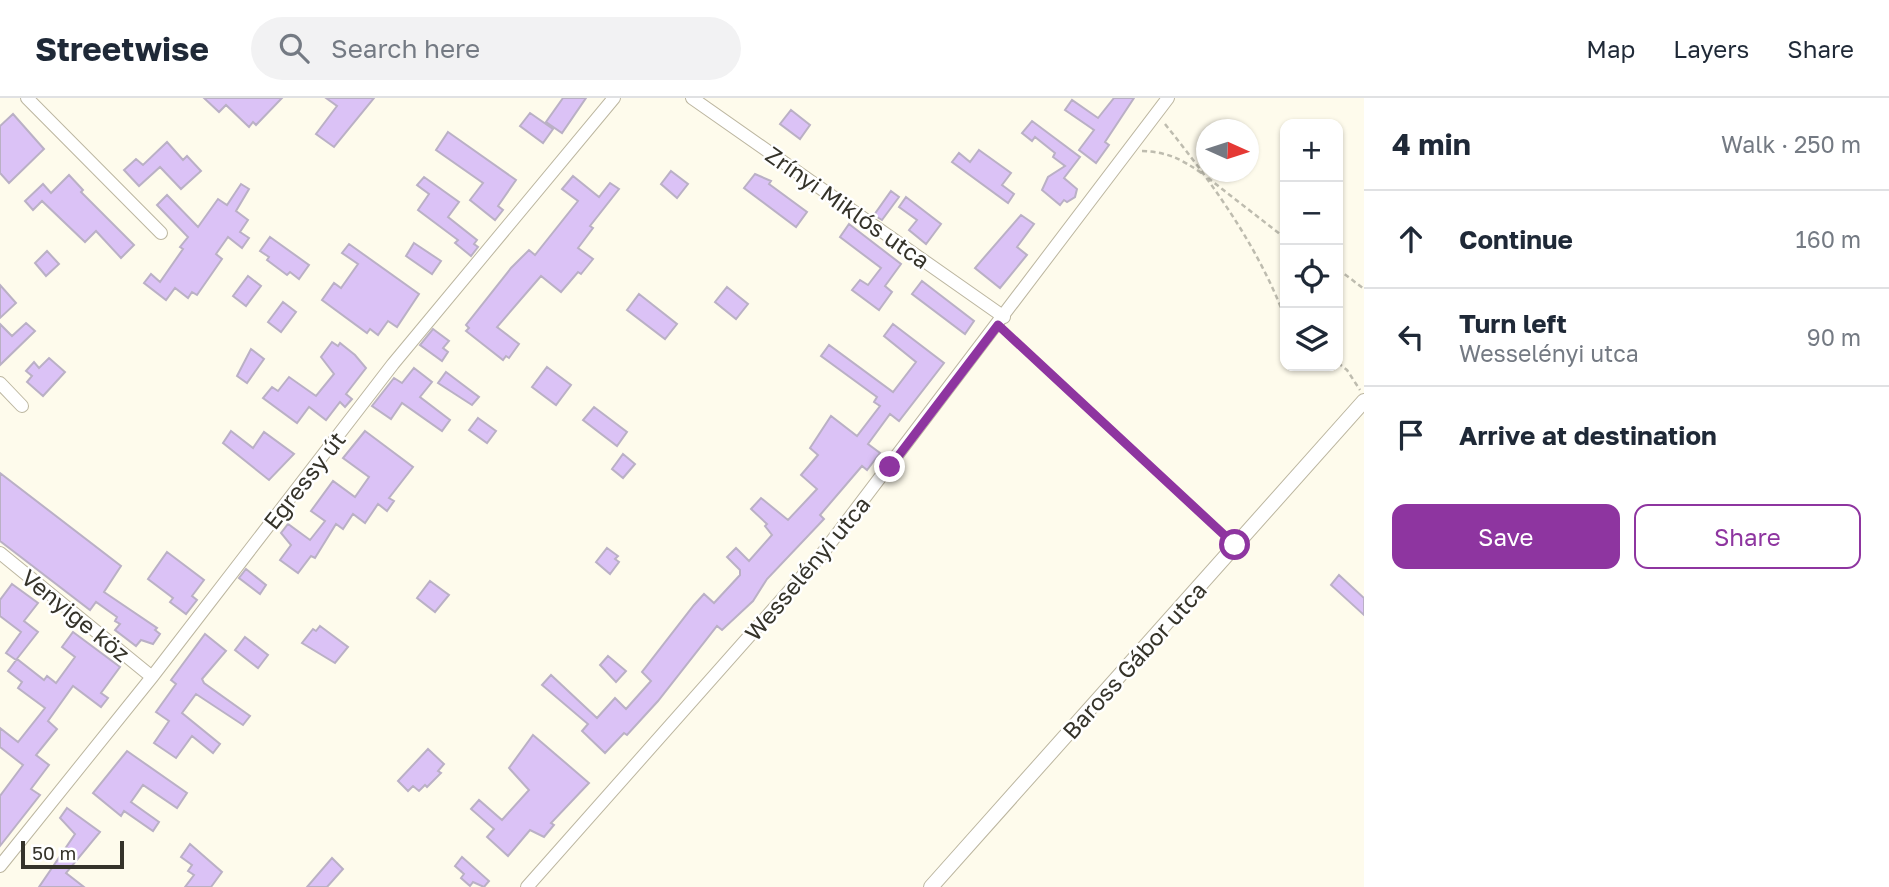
<!DOCTYPE html>
<meta charset="utf-8">
<style>
body{margin:0;font-family:"Golos Text",sans-serif;background:#f2f2f3;color:#1f2937}
.controls{position:absolute;right:21px;top:21px;display:grid;overflow:hidden;border-radius:14px;box-shadow:0 2px 5px #0004}
.controls button{width:63px;height:63px;display:grid;place-items:center;padding:0;border:0;border-bottom:2px solid #e0e1e3;background:#fff;color:#1f2937;font:35px sans-serif}
.compass{position:absolute;left:1196px;top:21px;width:63px;height:63px;border-radius:50%;background:#fff;box-shadow:0 2px 5px #0004;rotate:93deg}
.scale{position:absolute;left:21px;bottom:18px;width:103px;box-sizing:border-box;padding-left:7px;border:4px solid #35332a;border-top:0;font-size:19px;line-height:24px;white-space:nowrap;color:#35332a;-webkit-text-stroke:5px #fff;paint-order:stroke}
.stop{position:absolute;width:21px;height:21px;margin:-16px;border:5px solid #8e35a0;border-radius:50%;background:#fff}
.stop.end{background:#8e35a0;border-color:#fff;box-shadow:0 2px 7px #0008}
.list{margin:0;padding:0;list-style:none}
h2{display:flex;justify-content:space-between;align-items:center;height:91px;margin:0;padding:0 28px;font-size:30px}
h2 small{font-size:23px;font-weight:400;color:#747a83}
.list li{display:grid;grid-template-columns:46px 1fr auto;gap:21px;align-items:center;box-sizing:border-box;height:98px;padding:0 28px;border-top:2px solid #e0e1e3}
.list b{display:block;font-size:26px;white-space:nowrap}
.list p{margin:0;font-size:23px;white-space:nowrap;color:#747a83}
.list em{font-size:23px;font-style:normal;color:#747a83}
.actions{display:flex;gap:14px;padding:21px 28px}
.actions a{flex:1;padding:16px 0;border:2px solid #8e35a0;border-radius:14px;text-align:center;font-size:24px;color:#8e35a0}
.actions .main{background:#8e35a0;color:#fff}
.icon{flex:none;width:38px;height:38px;fill:none;stroke:currentColor;stroke-width:2;stroke-linecap:round;stroke-linejoin:round}
.map{position:relative;flex:none;width:1364px;height:789px;overflow:hidden}
header{display:flex;align-items:center;gap:42px;box-sizing:border-box;height:98px;padding:0 35px;background:#fff;border-bottom:2px solid #e0e1e3}
header strong{font-size:33px}
nav{display:flex;gap:38px;margin-inline-start:auto;font-size:24px}
.search{width:490px;height:63px;background:#f2f2f3;display:flex;align-items:center;gap:18px;box-sizing:border-box;padding:0 24px;border-radius:38px;color:#747a83;font-size:26px}
main{display:flex}
aside{flex:1;background:#fff}
.map>svg:first-child{display:block}
.building{fill:#dbc2f6;stroke:#bab0c5;stroke-width:2}
.lines{fill:none;stroke-linecap:round;stroke-linejoin:round}
.minor-casing{stroke:#bcb6a0;stroke-width:14}
.tertiary-casing{stroke:#bcb6a0;stroke-width:16}
.path{stroke:#bebcaf;stroke-width:2.5;stroke-dasharray:5 3.5;stroke-linecap:butt}
.minor{stroke:#fff;stroke-width:12}
.tertiary{stroke:#fff;stroke-width:14}
.route{stroke:#8e35a0;stroke-width:9}
.labels{text-anchor:middle;dominant-baseline:central;stroke-width:5;stroke-linejoin:round;paint-order:stroke}
.street-label{font-size:23px;fill:#35332a;stroke:#fff}
</style>
<header>
<strong>Streetwise</strong>
<div class="search"><svg class="icon" aria-label="search" viewBox="0 0 24 24"><circle cx="10" cy="10" r="6"/><path d="M15 15l6 6"/></svg>Search here</div>
<nav><a>Map</a><a>Layers</a><a>Share</a></nav>
</header>
<main>
<div class="map">
<svg width="1364" height="789" viewBox="0 0 1364 789">
<rect width="100%" height="100%" fill="#fefbec"/>
<path class="building" d="M204 0H282L256 27 253 24 249 29 226 7 219 14Z
M326 0H374L334 49 316 36 337 8Z
M563 0H586L562 35 546 24Z
M1114 0H1134L1105 44 1109 47 1096 65 1079 52 1094 32 1065 12 1072 2 1098 20Z
M791 12 810 27 800 41 780 26Z
M530 15 553 31 543 45 520 28Z
M13 16 44 51 9 85 0 75V28Z
M1032 23 1080 59 1064 80 1077 91 1075 99 1067 104 1064 102 1060 107 1042 92 1048 79 1065 68 1053 59 1055 55 1035 39 1032 43 1022 35Z
M448 34 516 82 498 108 503 112 495 122 470 102 483 85 436 52Z
M167 44 183 62 187 58 201 73 181 91 160 69 139 88 124 72 136 61 143 67Z
M979 52 1011 75 1002 87 1014 96 1008 105 952 64 959 55 970 64Z
M671 73 688 86 677 100 661 86Z
M755 76 771 83 769 86 807 114 796 129 744 90Z
M69 77 83 92 81 94 134 147 121 160 96 133 85 144 42 103 33 112 25 103 43 86 51 95Z
M573 78 599 99 610 85 619 91 590 128 593 130 578 150 593 161 581 176 578 174 561 194 541 178 497 229 519 246 509 260 506 258 503 262 466 233 469 230 466 227 511 170 529 152 535 157 578 103 562 91Z
M424 79 459 104 448 119 477 142 474 146 478 149 471 158 455 145 458 142 418 112 429 96 417 87Z
M241 86 249 91 236 113 248 122 240 134 249 140 242 150 228 139 216 156 222 161 197 197 192 194 188 200 175 190 166 202 144 185 151 176 160 184 183 151 180 149 188 139 157 107 167 97 198 129 218 101 227 107Z
M891 93 899 99 882 122 874 117Z
M906 99 941 126 926 146 909 132 917 122 899 109Z
M1021 117 1034 126 1017 149 1027 157 1000 190 975 170Z
M849 126 901 166 885 188 892 194 879 212 852 192 860 182 868 187 881 170 840 139Z
M270 139 309 167 299 181 290 174 287 177 267 162 269 159 260 153Z
M414 145 441 163 432 176 406 158Z
M349 146 419 196 397 229 388 223 378 237 370 231 367 235 322 202 334 185 341 190 358 166 342 155Z
M47 153 59 166 46 178 35 165Z
M248 178 261 188 246 208 233 198Z
M922 183 974 223 965 236 912 196Z
M0 187 16 205 0 220Z
M727 189 748 206 736 221 715 204Z
M639 196 677 226 665 241 627 212Z
M283 204 296 214 281 234 268 224Z
M26 225 35 233 0 267V226L12 238Z
M893 226 944 265 899 323 890 316 868 346 880 355 867 372 862 368 820 417 824 421 767 481 753 503 722 532 717 528 658 603 627 637 624 635 605 655 582 633 588 626 542 587 551 577 597 620 615 600 626 611 651 583 642 574 694 507 704 496 714 505 740 477V472L727 459 736 450 749 463 772 437 765 428 767 426 751 411 761 400 788 422 817 391 801 377 818 357 810 350 831 318 857 338 880 308 874 304 877 299 821 258 829 247 893 294 916 264 884 238Z
M433 231 449 243 443 250 448 254 442 263 420 247Z
M332 244 338 248 340 245 355 257 366 270 346 296 352 301 345 309 340 304 326 322 309 309 297 325 263 300 272 289 278 293 289 279 316 298 334 276 321 259Z
M251 251 264 261 247 285 237 278Z
M49 260 65 274 43 298 27 284 32 278 26 273 34 264 39 270Z
M547 269 571 287 556 307 532 289Z
M414 270 432 284 420 299 450 322 442 333 402 305 391 321 372 308 394 280 402 285Z
M446 274 479 299 472 307 438 285Z
M594 309 627 334 617 348 583 322Z
M478 320 496 333 487 345 469 332Z
M231 333 253 350 264 334 294 356 269 382 223 345Z
M365 333 413 369 389 400 394 403 387 413 378 406 365 425 353 416 343 431 336 426 315 460 311 458 298 475 280 462 291 447 281 435 288 426 310 442 325 423 311 413 333 383 355 399 369 379 343 360Z
M623 356 635 366 623 380 612 371Z
M0 375 121 468 104 494 157 530 155 532 160 536 153 546 141 542 136 548 115 532 120 526 115 523 117 519 96 504 90 512 0 443Z
M607 450 618 458 615 461 619 464 610 476 596 464Z
M167 454 204 482 192 498 197 502 186 516 170 504 173 500 148 481Z
M246 471 266 487 260 496 239 480Z
M1339 477 1364 500V517L1331 487Z
M430 483 449 497 435 514 417 500Z
M12 486 38 505 24 523 38 534 16 562 6 555 21 534 0 518V502Z
M320 528 348 549 335 565 302 545 313 531 316 533Z
M73 534 120 569 101 595 108 600 101 609 73 588 48 623 57 631 36 657 49 667 31 691 40 697 0 748V698L23 667 0 649V630L18 644 45 610 18 590 22 584 8 573 17 561 44 582 47 578 56 585 75 559 62 549Z
M205 536 226 553 202 581 204 585 250 618 243 627 196 596 182 615 220 646 213 655 192 638 176 660 154 645 169 623 156 614 176 586 171 582Z
M245 539 268 557 258 570 235 552Z
M608 558 626 573 616 584 600 567Z
M533 637 589 685 551 725 554 727 544 739 530 732 508 758 487 739 494 731 471 711 479 702 502 722 529 692 509 670Z
M428 651 444 666 438 673 441 675 427 689 425 687 419 693 413 688 408 693 398 683Z
M127 653 187 695 177 710 143 687 131 704 159 724 153 733 124 713 121 718 93 695Z
M67 710 100 734 66 775 84 789H39L75 736 60 720Z
M190 746 222 774 211 789H185L194 777 188 773 192 767 181 759Z
M462 759 489 783 484 789 473 784 470 788 461 780 464 776 455 768Z
M332 760 343 771 327 789H307Z"/>
<g class="lines">
<g class="minor-casing">
<path id="minor" d="M27 0 161 135
M692 0 1004 219
M0 285 22 308
M0 455 152 579
M0 768 152 579 393 266 614 0
M527 789 822 456 1168 0"/>
</g>
<g class="tertiary-casing">
<path id="tertiary" d="M931 789 1364 303"/>
</g>
<path class="path" d="M1165 26C1213 86 1258 148 1285 220
M1142 53C1168 54 1181 61 1203 76
M1208 80 1285 140
M1338 171 1364 191
M1005 234 1226 439
M1338 265 1347 272 1360 292"/>
<use href="#minor" class="minor"/>
<use href="#tertiary" class="tertiary"/>
</g>
<g class="lines">
<path class="route" d="M890 369 998 227 1235 447"/>
</g>
<g class="labels">
<g class="street-label">
<text transform="translate(848 109) rotate(35)">Zrínyi Miklós utca</text>
<text transform="translate(304 382) rotate(-52)">Egressy út</text>
<text transform="translate(807 470) rotate(-50)">Wesselényi utca</text>
<text transform="translate(76 517) rotate(39)">Venyige köz</text>
<text transform="translate(1134 562) rotate(-48)">Baross Gábor utca</text>
</g>
</g>
</svg>
<div class="controls">
<button>+</button>
<button>−</button>
<button><svg class="icon" aria-label="locate" viewBox="0 0 24 24"><circle cx="12" cy="12" r="6"/><path d="M12 2v4M12 18v4M2 12h4M18 12h4"/></svg></button>
<button><svg class="icon" aria-label="layers" viewBox="0 0 24 24"><path d="M12 4l9 5-9 5-9-5zM3 14l9 5 9-5"/></svg></button>
</div>
<svg class="compass" viewBox="-18 -18 36 36"><path d="M0-13l5 13h-10z" fill="#e53935"/><path d="M0 13l5-13h-10z" fill="#747a83"/></svg>
<div class="scale">50 m</div>
<div class="stop" style="left:1235px;top:447px"></div>
<div class="stop end" style="left:890px;top:369px"></div>
</div>
<aside>
<h2>4 min<small>Walk · 250 m</small></h2>
<ul class="list">
<li><svg class="icon" aria-label="ahead" viewBox="0 0 24 24"><path d="M12 20V5M6 11l6-6 6 6"/></svg><div><b>Continue</b></div><em>160 m</em></li>
<li><svg class="icon" aria-label="left" viewBox="0 0 24 24"><path d="M17 20v-9H6M10 6l-5 5 5 5"/></svg><div><b>Turn left</b><p>Wesselényi utca</p></div><em>90 m</em></li>
<li><svg class="icon" aria-label="arrive" viewBox="0 0 24 24"><path d="M6 21V4h12l-3 4 3 4H6"/></svg><div><b>Arrive at destination</b></div></li>
</ul>
<div class="actions"><a class="main">Save</a><a>Share</a></div>
</aside>
</main>
